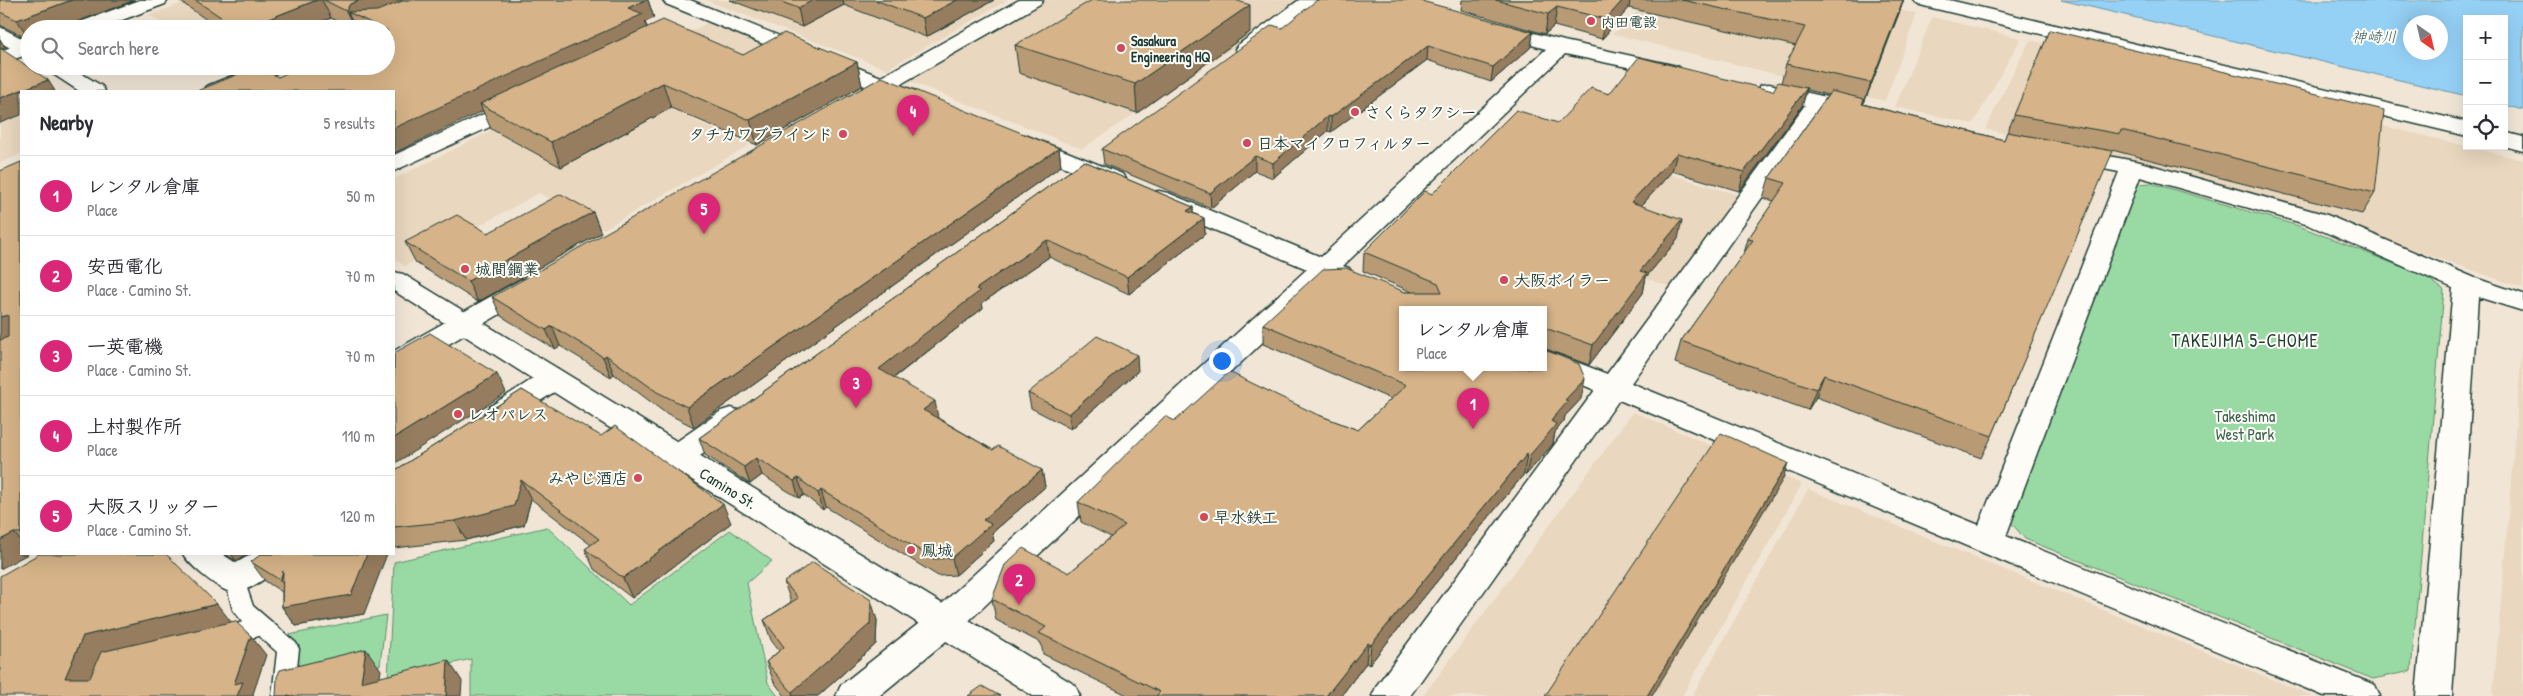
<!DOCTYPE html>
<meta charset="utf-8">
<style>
body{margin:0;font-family:"Patrick Hand","Klee One",sans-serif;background:#f7f7f7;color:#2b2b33}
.controls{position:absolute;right:15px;top:15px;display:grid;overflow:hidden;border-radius:0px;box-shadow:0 5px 20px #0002}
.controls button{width:45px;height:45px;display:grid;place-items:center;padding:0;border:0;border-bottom:1px solid #e1e1e2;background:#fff;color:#2b2b33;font:25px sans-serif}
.compass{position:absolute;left:2403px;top:15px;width:45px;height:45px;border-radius:50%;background:#fff;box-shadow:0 5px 20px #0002;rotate:146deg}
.you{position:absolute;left:1221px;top:360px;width:18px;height:18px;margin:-12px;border:4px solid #fff;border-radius:50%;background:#1a73e8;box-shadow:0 0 0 8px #1a73e833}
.badge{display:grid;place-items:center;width:32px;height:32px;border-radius:50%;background:#db2777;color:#fff;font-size:16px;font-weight:700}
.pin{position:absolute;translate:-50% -41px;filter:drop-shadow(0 1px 2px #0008)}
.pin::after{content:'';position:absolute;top:26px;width:18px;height:15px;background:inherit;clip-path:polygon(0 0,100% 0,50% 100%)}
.popup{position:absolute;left:1399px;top:306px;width:148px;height:65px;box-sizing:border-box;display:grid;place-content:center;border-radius:0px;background:#fff;filter:drop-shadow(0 1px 4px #0005);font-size:16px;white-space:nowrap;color:#7c7c81}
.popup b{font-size:19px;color:#2b2b33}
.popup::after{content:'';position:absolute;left:50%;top:100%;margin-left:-10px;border:10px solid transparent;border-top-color:#fff}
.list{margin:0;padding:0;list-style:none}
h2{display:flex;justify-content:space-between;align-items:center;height:65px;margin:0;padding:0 20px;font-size:21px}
h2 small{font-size:16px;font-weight:400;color:#7c7c81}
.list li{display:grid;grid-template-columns:32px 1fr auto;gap:15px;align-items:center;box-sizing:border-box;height:80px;padding:0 20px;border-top:1px solid #e1e1e2}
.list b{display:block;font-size:19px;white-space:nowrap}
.list p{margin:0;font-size:16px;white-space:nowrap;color:#7c7c81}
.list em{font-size:16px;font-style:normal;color:#7c7c81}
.icon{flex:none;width:28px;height:28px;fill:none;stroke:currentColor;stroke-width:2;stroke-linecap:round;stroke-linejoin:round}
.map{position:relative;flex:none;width:2523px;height:696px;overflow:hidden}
.search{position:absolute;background:#fff;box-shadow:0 5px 20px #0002;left:20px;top:20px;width:375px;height:55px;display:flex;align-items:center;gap:12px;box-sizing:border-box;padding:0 18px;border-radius:28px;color:#7c7c81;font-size:19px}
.panel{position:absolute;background:#fff;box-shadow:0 5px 20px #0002;left:20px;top:90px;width:375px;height:465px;border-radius:0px}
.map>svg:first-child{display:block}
.built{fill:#e9d7bf}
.green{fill:#99daa4;stroke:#5c8c6c}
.water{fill:#95d0f5;stroke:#6695a8;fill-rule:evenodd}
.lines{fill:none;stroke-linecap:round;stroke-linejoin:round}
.service-casing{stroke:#1f3d34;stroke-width:3}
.minor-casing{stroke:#1f3d34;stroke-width:3}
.tertiary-casing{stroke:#1f3d34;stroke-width:3}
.service{fill:#fdfcf7;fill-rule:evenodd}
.minor{fill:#fdfcf7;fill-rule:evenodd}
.tertiary{fill:#fdfcf7;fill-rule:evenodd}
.wall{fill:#b89a75;stroke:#1f3d34}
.shaded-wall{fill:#967d5f;stroke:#1f3d34}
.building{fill:#d6b388;stroke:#1f3d34}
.poi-dot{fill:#d1495b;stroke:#fdfcf7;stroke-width:2}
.labels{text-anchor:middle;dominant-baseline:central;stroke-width:4;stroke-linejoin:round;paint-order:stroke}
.far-poi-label{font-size:14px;font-weight:bold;fill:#1f3d34;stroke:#fdfcf7;text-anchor:start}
.far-water-label{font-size:15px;font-style:italic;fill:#3c6264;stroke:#fdfcf7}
.poi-label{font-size:16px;font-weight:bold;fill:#1f3d34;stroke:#fdfcf7;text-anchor:start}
.park-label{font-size:16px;fill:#3e6450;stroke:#fdfcf7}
.street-label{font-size:16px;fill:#1f3d34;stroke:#fdfcf7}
.neighbourhood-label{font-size:18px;letter-spacing:1px;fill:#1f3d34;stroke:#fdfcf7}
</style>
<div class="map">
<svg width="2523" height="696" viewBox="0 0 2523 696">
<rect width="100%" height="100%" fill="#f1e6d6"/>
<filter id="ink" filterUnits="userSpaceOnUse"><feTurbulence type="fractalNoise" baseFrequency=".02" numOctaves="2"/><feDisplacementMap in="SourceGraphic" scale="10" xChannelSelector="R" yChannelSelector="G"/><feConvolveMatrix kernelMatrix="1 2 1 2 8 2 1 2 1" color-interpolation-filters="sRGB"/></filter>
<g filter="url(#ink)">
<path class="built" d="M192 0H422L351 29H172L149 15Z
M705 0H1008L887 69Z
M1027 0H1304L1082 149 896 76Z
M1649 0H1850L1917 14 1885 101 1612 34Z
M1932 17 2021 38 1973 124 1895 107Z
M707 23 793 53 683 115 750 145 604 229 539 193 405 266 394 259V179Z
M2030 40 2523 160V288L2320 217 2108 155 1985 129Z
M0 68 21 91V154L0 163Z
M1510 125 1738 195 1673 288 1430 203Z
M2523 338V696H2493Z
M1633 412 1802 484 1682 696H1423Z
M1808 489 2313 696H1692Z"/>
<path class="green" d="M2151 183 2299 226 2425 276 2444 290 2411 671 2373 679 2025 539 2009 520 2136 184Z
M547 527 629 605 730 530 772 561 747 583 768 683 778 696H471V659L388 679 394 562Z
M386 615 380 665 295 685 299 645 289 635Z"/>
<path class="water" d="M2061 0H2523V110L2504 105V19H2467V96ZM2410 22H2440V52H2410Z"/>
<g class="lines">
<g class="service-casing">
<path id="service" d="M235 572 242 574 253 606 296 643 299 649 294 696H272L277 652 259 636 223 645 215 642 212 636 215 630 243 622 233 610 225 580 228 574Z"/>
</g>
<g class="minor-casing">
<path id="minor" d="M140 0H168L165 4 98 29H69L72 25Z
M663 0H690L881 77 1019 0H1043L1040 4 899 85 916 91 919 96 916 101 908 103 884 94 871 99 863 97 860 92 865 86 666 4Z
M1299 0H1322L1252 53 1245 55 1238 53 1235 49 1238 45Z
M1914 0H1949L2467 122V136L1924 6 1917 4Z
M1496 23 1564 41 1677 66 1681 70 1677 74 1670 76 1565 54 1343 266 1349 268 1353 274 1349 280 1340 282 1329 279 956 633 879 696H836L841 685 932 613 1307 269 1150 203 1147 198 1150 193 1159 191 1168 193 1321 257 1546 49 1489 33 1486 29 1489 25Z
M29 41V54L0 64V51Z
M257 66H286L283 70 233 91H204L207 86Z
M1769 84 1866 106 1869 111 1866 116 1858 118 1824 110 1631 383 1979 525 2119 172 2063 161 2059 156 2063 151 2071 149 2140 162 2327 215 2475 278 2523 294V311L2478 297 2452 696H2416L2453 288 2309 225 2140 177 2006 536 2375 685 2380 696H2324L1619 400 1410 696H1372L1377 685 1595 390 1541 368H1543V349L1607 374 1805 105 1761 95 1758 90 1761 85Z
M521 97 529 99 532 104 529 109 394 171V155Z
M2504 132 2523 137V151L2504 146Z
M1025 135 1122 174 1126 179 1122 184 1114 186 1106 184 1017 147 1014 142 1017 137Z
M529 278 538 280 542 286 538 292 404 370 394 372V351L520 280Z
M552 370 562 373 566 380 562 387 509 421 499 424 489 421 484 414 489 407 542 373Z
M731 408 741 411 746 418 741 425 688 465 677 468 666 465 662 457 666 449 721 411Z
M183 554H222L236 563 252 554H293C287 565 249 592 235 593 222 593 189 565 183 554Z"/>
</g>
<g class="tertiary-casing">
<path id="tertiary" d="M0 27 29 42V57L22 55 0 42Z
M44 66H69L102 86 105 91H79L47 70Z
M394 272 403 274 1075 685 1080 696H1033L394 291Z"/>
</g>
<use href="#service" class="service"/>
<use href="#minor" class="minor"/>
<use href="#tertiary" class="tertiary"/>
</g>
<path class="wall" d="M0 0H135L58 29H29V39L0 25Z
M178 0H648L654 18 645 22 647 27 743 55 857 62 862 86 757 145 671 108 561 167 491 129 483 111 278 77 386 66V29H353L331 18 303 29H220Z
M730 0H994L926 37 844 5 802 27Z
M1462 0H1904L1864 103 1863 104 2004 140 2050 30 2375 193 2362 214 2112 150 1992 436 1981 458 1816 397 1808 410 1675 363 1681 341 1744 253 1748 239 1774 201 1763 198 1769 178 1828 95 1807 90 1802 106 1739 191 1672 171 1641 206 1678 239 1646 277 1643 293 1589 365 1543 348 1403 310 1581 399 1565 416 1564 421 1555 432 1553 444 1550 447 1526 475 1524 474 1369 665 1366 663 1341 696H1129L1043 654 1041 643 996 620 992 599 1069 573 1111 537 1081 522 1078 502 1175 421 1316 414 1358 430 1391 399 1263 344V324L1405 292H1412L1363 271 1364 252 1432 194 1609 94 1773 91 1781 83 1786 64 1796 46 1629 8 1602 39 1554 26 1545 34 1461 10Z
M1282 28 1533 32 1531 47 1491 82 1427 60 1331 132 1328 131 1273 178 1255 171 1211 208 1104 164 1102 149Z
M1250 32 1137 113 1019 73 1015 45Z
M1059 148 1061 166 694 427 664 412 614 374 611 377 560 346 555 349 501 316 492 297Z
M1084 161 1193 207V213L1204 218 1205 234 1129 294 1049 257 982 303 983 308 894 378 938 418 993 450 1042 470 1045 487 992 533 994 541 956 575 938 576 826 507 823 510 804 495 799 498 762 475 750 484 705 455 699 438Z
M21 162V554L0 569Z
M593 212 601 233 478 302 416 263 405 242 488 233Z
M1138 371 1071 429 1031 408 1028 393Z
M522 390 731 523 632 598 594 569 585 549 591 545 531 499 524 525 466 540 394 548V471Z
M225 554H249L236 561Z
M251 562 364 614 296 626 282 607V592L265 581Z
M784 582 877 620 876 644 818 696H785L774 682 766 662 779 651 771 640 764 620 791 602Z"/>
<path class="shaded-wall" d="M72 0H135L58 29H29V38L17 20Z
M317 0H322L331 18 303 29H243Z
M360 0H415L366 20 348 12 356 29H355L346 11 350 4Z
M645 0H648L654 18 645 22 649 34 480 104 483 111 394 153V128L628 8Z
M813 0H843L844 5 802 27 798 8Z
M957 0H994L926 37 923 18Z
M1623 0H1630L1629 8 1602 39 1606 19Z
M1903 0 1900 11 1864 103 1871 83Z
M1250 5V32L1137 113 1135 84Z
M1557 7 1554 26 1545 34 1548 14Z
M1533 32 1531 47 1491 82 1493 67Z
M0 39 5 47 0 49Z
M1428 46 1427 60 1331 132V117Z
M857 62 862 86 757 145 750 120Z
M48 80 55 91H21V115L0 123V98Z
M663 83 671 108 561 167 551 142Z
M1807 88 1802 106 1739 191 1744 172Z
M1328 116V131L1273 178V163Z
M1059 148 1061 166 694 427 687 407Z
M1677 153 1672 171 1627 222 1631 202Z
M1255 156V171L1211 208 1210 193Z
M1193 207V223L1187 211Z
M593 212 601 233 478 302 468 281Z
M1204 218 1205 234 1129 294 1127 277Z
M1682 220 1678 239 1646 277 1643 293 1589 365 1593 345 1640 271Z
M1047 240 1049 257 982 303 983 308 883 386 879 369 976 289Z
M8 315 21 332 0 341V317Z
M552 326 560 346 555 349 546 330Z
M606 355 614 374 611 377 603 357Z
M1137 355 1138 371 1071 429 1069 414Z
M497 374 506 393 394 464V438Z
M1824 375 1816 397 1808 410 1816 389Z
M1585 379 1581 399 1565 416 1564 421 1555 432 1553 444 1526 475 1530 455 1565 400Z
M935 401 938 418 927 427 923 410Z
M1527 454 1524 474 1369 665 1371 645Z
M756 458 762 475 750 484 744 467Z
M1788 463 1783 479 1652 696H1647Z
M1042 470 1045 487 992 533 994 541 956 575 952 558 983 520Z
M798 478 804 495 799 498 794 481Z
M521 480 531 499 524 525 466 540 455 521Z
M821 490 826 507 823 510 818 493Z
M723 504 731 523 632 598 623 578Z
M14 533 21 541V554H28L0 569V540Z
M231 554H249L236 561Z
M367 554H387L364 614 296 626 282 607Z
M283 571 294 599 280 580Z
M871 600 877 620 876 644 818 696H793L792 692Z
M217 604 232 623 83 696 65 678 83 636Z
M251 636 266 655 253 694 254 696H237L234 684Z
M1368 643 1366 663 1341 696H1326Z
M366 649 381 670 377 696 361 682Z
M448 660 462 681 461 696H446Z"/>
<path class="building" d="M0 0H72L17 20 0 12Z
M195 0H317L243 29H239Z
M324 0H360L350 4 346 11Z
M405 0H645L628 8 643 14 394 128V91H197L258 66 278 77 303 66H386V31H388L386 30V29H384L348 12 377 11Z
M776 0H813L798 8Z
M875 0H957L923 18Z
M1092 0H1235L1250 5 1135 84 1015 45Z
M1317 0H1418L1533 32 1493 67 1428 46 1331 117 1328 116 1273 163 1255 156 1210 193 1102 149 1272 25 1282 28Z
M1496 0H1623L1606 19 1557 7 1548 14Z
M1682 0H1903L1871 83 1786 64 1805 27Z
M663 20 743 55 784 33 857 62 750 120 663 83 551 142 480 104Z
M2050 30 2384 110 2375 193 2121 130 2120 134 2014 115Z
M0 48 48 80 0 98Z
M1639 57 1773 91 1778 82 1807 88 1744 172 1677 153 1631 202 1682 220 1640 271 1647 273 1593 345 1545 328 1543 348V310H1403V368H1543V349L1579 364 1585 379 1565 400 1568 401 1551 421 1556 424 1554 427 1530 455 1527 454 1371 645 1368 643 1326 696H1156L1160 692 1039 633 1046 627 992 599 1005 565 1023 548 1069 573 1125 525 1078 502 1165 416 1175 421 1229 372 1316 414 1358 430 1406 385 1263 324 1323 269 1346 268 1405 292H1442L1438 283 1364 252 1425 191 1432 194 1516 110 1558 123 1591 88 1609 94Z
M882 77 1059 148 687 407 657 392 606 355 603 357 552 326 546 330 492 297Z
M1831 91 1864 99 1862 104 2004 140 2007 132 2113 151 1992 436 1824 375 1816 389 1681 341 1753 240 1748 239 1786 183 1769 178Z
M1084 161 1193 207 1187 211 1204 218 1127 277 1047 240 976 289 980 291 879 369 935 401 923 410 993 450 998 446 1042 470 983 520 991 524 952 558 934 559 821 490 818 493 798 478 794 481 756 458 744 467 699 438Z
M21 162V533H14L0 540V340L8 337V315L0 317V171Z
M561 194 593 212 468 281 405 242 457 215 488 233Z
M430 333 497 374 394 438V353Z
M1097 336 1137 355 1069 414 1028 393Z
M522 390 601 436 615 426 723 504 623 578 585 549 599 539 521 480 514 506 455 521 394 527V471Z
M1721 433 1788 463 1647 696H1545Z
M39 554H166L217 604 83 636 65 678H90L101 652 235 621 251 636 234 684 243 682 237 696H0V576Z
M261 554H367L351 595 282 607 283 571 280 580 251 562Z
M813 562 871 600 870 624 792 692 766 662 784 647 764 620 798 598 784 582Z
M366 649 361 682 448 660 446 696H276L277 677 280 670Z
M982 686 1000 696H968Z"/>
</g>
<g class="poi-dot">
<circle cx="1591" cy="21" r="5"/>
<circle cx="1121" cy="48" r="5"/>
<circle cx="1355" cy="112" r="5"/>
<circle cx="843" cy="134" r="5"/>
<circle cx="1247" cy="143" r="5"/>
<circle cx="465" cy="269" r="5"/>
<circle cx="1504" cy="280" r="5"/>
<circle cx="458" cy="414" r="5"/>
<circle cx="638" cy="478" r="5"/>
<circle cx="1204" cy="517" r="5"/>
<circle cx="911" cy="550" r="5"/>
</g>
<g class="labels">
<g class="far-poi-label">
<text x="1601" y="21">内田電設</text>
<text x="1131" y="40">Sasakura<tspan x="1131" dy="16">Engineering HQ</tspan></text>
</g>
<g class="far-water-label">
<text x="2374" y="36">神崎川</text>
</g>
<g class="poi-label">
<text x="1365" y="112">さくらタクシー</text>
<text x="833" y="134" text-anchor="end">タチカワブラインド</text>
<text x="1257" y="143">日本マイクロフィルター</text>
<text x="475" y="269">城間鋼業</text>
<text x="1514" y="280">大阪ボイラー</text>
<text x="468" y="414">レオパレス</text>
<text x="628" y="478" text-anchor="end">みやじ酒店</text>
<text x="1214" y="517">早水鉄工</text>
<text x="921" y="550">鳳城</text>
</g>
<g class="park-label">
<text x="2245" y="416">Takeshima<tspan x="2245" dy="18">West Park</tspan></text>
</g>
<g class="street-label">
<text transform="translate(728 488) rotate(32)">Camino St.</text>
</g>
<g class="neighbourhood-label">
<text x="2245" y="340">TAKEJIMA 5-CHOME</text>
</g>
</g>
</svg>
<div class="controls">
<button>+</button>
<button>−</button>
<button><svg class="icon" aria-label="locate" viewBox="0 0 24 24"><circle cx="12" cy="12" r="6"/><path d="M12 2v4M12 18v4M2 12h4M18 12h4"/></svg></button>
</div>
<svg class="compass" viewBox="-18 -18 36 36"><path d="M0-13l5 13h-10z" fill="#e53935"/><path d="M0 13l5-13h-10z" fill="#7c7c81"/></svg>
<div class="you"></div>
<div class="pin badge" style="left:1473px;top:429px">1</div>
<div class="popup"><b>レンタル倉庫</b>Place</div>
<div class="pin badge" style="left:1019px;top:605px">2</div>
<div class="pin badge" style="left:856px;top:408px">3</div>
<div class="pin badge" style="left:913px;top:136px">4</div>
<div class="pin badge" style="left:704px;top:234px">5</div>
<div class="search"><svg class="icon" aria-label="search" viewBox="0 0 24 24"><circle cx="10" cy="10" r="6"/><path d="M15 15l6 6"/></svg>Search here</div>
<section class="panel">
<h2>Nearby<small>5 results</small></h2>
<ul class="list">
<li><span class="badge">1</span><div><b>レンタル倉庫</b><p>Place</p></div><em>50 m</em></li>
<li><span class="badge">2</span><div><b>安西電化</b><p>Place · Camino St.</p></div><em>70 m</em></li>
<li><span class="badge">3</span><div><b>一英電機</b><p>Place · Camino St.</p></div><em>70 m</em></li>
<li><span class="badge">4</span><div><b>上村製作所</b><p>Place</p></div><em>110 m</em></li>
<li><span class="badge">5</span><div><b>大阪スリッター</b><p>Place · Camino St.</p></div><em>120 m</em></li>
</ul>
</section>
</div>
